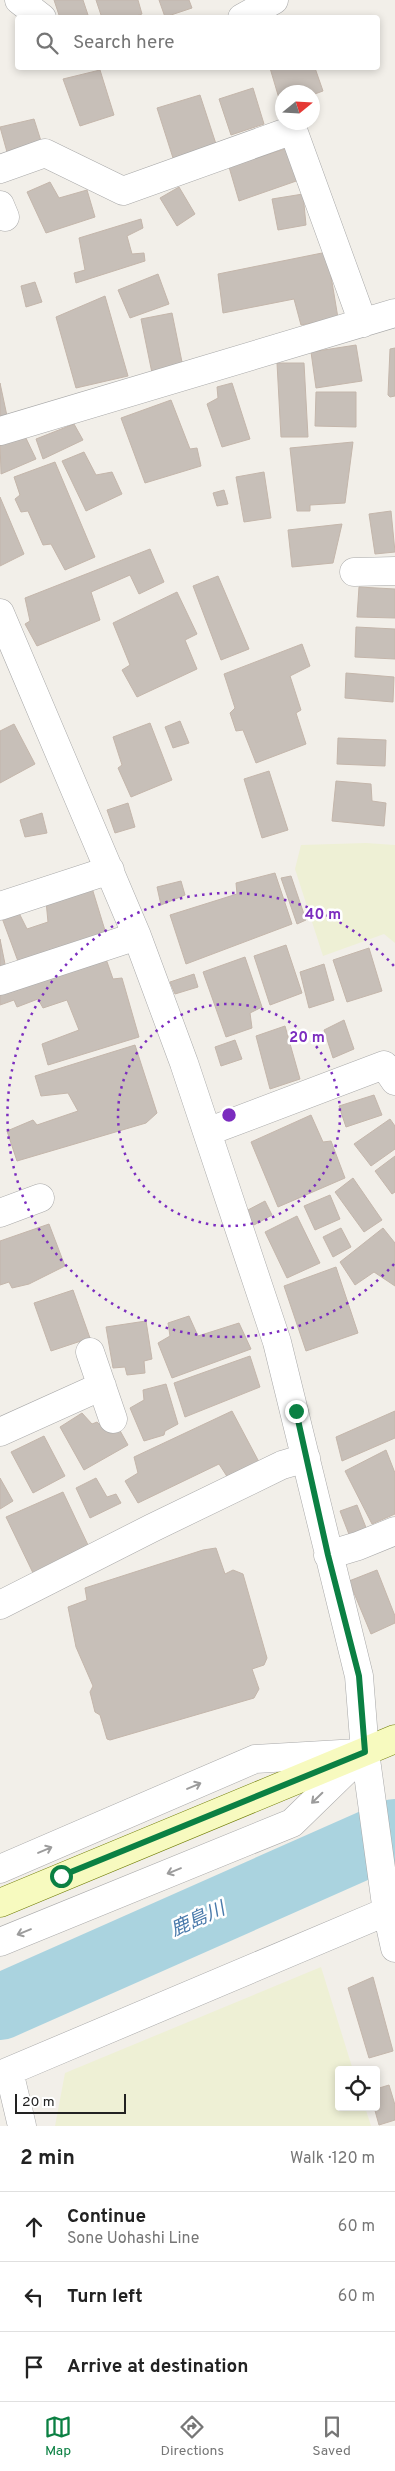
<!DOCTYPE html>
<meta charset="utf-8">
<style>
body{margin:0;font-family:Overpass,"Noto Sans JP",sans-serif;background:#f2f2f2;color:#222}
.controls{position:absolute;right:15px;bottom:15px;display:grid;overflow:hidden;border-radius:5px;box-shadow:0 2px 8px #0003}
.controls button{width:45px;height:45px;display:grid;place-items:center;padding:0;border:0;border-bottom:1px solid #e0e0e0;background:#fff;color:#222;font:25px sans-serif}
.compass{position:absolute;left:275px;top:85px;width:45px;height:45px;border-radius:50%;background:#fff;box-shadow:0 2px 8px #0003;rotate:72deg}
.scale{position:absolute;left:15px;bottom:12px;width:111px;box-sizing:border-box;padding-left:5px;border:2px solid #222;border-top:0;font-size:14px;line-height:18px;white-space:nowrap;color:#222;-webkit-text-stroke:4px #fff;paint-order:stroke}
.stop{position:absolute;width:15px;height:15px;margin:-11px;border:4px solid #0b8043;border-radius:50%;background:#fff}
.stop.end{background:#0b8043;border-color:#fff;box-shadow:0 1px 5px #0008}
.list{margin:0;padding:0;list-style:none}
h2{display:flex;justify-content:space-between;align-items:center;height:65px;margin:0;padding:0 20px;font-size:21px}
h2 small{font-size:16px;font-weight:400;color:#767676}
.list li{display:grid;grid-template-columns:32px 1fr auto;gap:15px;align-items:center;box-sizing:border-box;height:70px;padding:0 20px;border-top:1px solid #e0e0e0}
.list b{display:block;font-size:19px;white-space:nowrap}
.list p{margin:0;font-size:16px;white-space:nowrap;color:#767676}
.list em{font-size:16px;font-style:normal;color:#767676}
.icon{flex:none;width:28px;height:28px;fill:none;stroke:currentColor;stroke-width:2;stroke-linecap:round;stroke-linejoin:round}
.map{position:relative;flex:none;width:395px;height:2126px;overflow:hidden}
.search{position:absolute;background:#fff;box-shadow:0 2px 8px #0003;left:15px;right:15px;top:15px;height:55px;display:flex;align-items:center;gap:12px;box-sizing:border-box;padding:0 18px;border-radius:5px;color:#767676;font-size:19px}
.sheet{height:275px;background:#fff}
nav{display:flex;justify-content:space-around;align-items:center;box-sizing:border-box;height:70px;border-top:1px solid #e0e0e0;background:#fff;font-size:14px;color:#767676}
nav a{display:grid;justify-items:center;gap:2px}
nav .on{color:#0b8043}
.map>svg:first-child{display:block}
.farmland{fill:#eef0d5}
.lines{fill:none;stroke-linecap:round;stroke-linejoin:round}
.river{stroke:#aad3df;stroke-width:66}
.building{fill:#c7bfb8;stroke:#c4b6ab}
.street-casing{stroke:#a9a9a9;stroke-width:29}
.secondary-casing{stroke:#707d05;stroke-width:29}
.street{stroke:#fff;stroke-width:28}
.secondary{stroke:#f7fabf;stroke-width:28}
.oneway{stroke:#9c9c9c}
.route{stroke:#0b8043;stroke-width:6}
.ring{fill:none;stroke:#7b2cbf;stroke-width:2.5;stroke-dasharray:2.5 5}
.labels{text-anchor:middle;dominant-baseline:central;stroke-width:5;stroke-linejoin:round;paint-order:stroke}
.water-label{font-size:19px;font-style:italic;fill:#4a7aab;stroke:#fff}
.centre{fill:#7b2cbf;stroke:#fff;stroke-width:2.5}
.ring-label{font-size:15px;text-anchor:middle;font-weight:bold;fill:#7b2cbf;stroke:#fff;stroke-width:5;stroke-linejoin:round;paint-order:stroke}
</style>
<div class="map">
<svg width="395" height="2126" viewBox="0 0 395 2126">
<rect width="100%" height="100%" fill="#f2efe9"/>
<path class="farmland" d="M366 843 395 845V943L384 934 323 956 295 869 301 845Z
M321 1967 353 2070H339V2107H365L371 2126H55L65 2073Z"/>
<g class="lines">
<path class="river" d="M0 2007 395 1832"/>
</g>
<path class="building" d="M54 0H83L89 18H60Z
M96 0H138L142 14 130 18H102Z
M159 0H189L192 8 165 17Z
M270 68H315L323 91 312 95V92H282L281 105Z
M100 70 114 115 80 126 63 79Z
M253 88 264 124 231 135 219 99Z
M200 95 216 144 173 158 157 108Z
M34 119 41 141 7 152 0 127Z
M291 147 302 179 239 201 229 167Z
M50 182 59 198 87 190 95 217 46 233 27 192Z
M179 187 195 214 177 226 160 198Z
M303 194 306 225 278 230 272 199Z
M141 219 143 228 127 236 132 254 144 253 145 261 76 283 74 273 85 270 79 238Z
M327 252 338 318 301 325 294 299 223 313 218 274Z
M158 274 169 304 130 318 118 290Z
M35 282 42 302 26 307 21 286Z
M105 296 128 376 76 388 56 317Z
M172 313 183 367 152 373 141 319Z
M356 345 362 381 316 388 311 352Z
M395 348V396L390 397 388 395 390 349Z
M277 363H304L308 437H281Z
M0 383 7 416 0 417Z
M232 383 250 439 222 447 207 404 218 398 217 387Z
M316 392H356V427L315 426Z
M171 400 190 449 197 448 201 466 145 483 121 418Z
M74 424 83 440 43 459 36 439Z
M23 432 36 459 1 474 0 441Z
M353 442 345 503 310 505V511H297L290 448Z
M84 452 96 475 112 472 122 494 86 511 62 461Z
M55 462 95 557 65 570 51 544 43 545 28 511 21 512 15 499 20 495 14 477Z
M264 472 271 518 244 522 236 477Z
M224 490 228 504 217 506 213 493Z
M0 497 24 554 0 566Z
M391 511 395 552 375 554 369 514Z
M342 524 333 563 292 567 288 530Z
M150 549 164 582 139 594 130 575 91 592 100 620 37 646 25 624 30 621 25 598Z
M218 576 249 649 221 660 193 586Z
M359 587 395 589V618L357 617Z
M177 592 197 634 185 640 197 669 137 697 122 670 130 665 113 623Z
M356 627 395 629V659L355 657Z
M302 644 310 666 290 676 301 710 296 713 306 744 256 763 243 730 236 731 230 713 235 708 224 674Z
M346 673 394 677 393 702 345 698Z
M180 721 189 743 173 748 165 727Z
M150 723 172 780 131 797 118 768 122 765 113 737Z
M14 724 35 764 0 783V731Z
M338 738 386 740 385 766 337 764Z
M269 771 288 830 262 838 244 779Z
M336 781 371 784 372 801 386 803 384 826 332 821Z
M128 803 135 827 115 833 107 810Z
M42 813 47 833 25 837 20 820Z
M275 873 292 924 186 964 170 915 237 894 236 883Z
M291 876 306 920 297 924 281 878Z
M181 881 185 895 161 905 157 887Z
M92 888 107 937 19 964 2 918 18 911 27 929 48 922 46 901Z
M0 939 6 969 0 970Z
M286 945 302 993 270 1005 254 956Z
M369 948 382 991 347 1002 333 960Z
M105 956 113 979 122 978 139 1037 48 1065 42 1044 79 1030 67 1000 43 1008 38 999 17 1007 14 1000 0 1005V987Z
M245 957 262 1007 250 1013 252 1028 226 1037 203 972Z
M324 964 334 1000 309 1008 300 972Z
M194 974 198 987 175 994 170 982Z
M344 1020 354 1049 333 1058 324 1030Z
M285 1026 300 1079 270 1089 256 1036Z
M235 1040 242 1059 221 1066 215 1047Z
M135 1045 157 1113 146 1123 17 1161 7 1131 33 1120 37 1125 78 1111 68 1093 41 1096 35 1076Z
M374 1095 382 1115 346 1127 339 1106Z
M311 1115 323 1142 331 1141 345 1178 278 1207 251 1142Z
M390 1119 395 1126V1149L371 1166 354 1144Z
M395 1156V1192L392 1194 375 1171Z
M353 1178 382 1220 364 1232 335 1192Z
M330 1195 340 1219 315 1230 304 1206Z
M265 1201 272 1215 254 1225 246 1211Z
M297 1216 320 1263 287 1278 265 1232Z
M49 1224 65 1266 29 1284 12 1288 9 1282 0 1285V1241Z
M341 1228 351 1247 333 1257 323 1237Z
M383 1228 395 1243V1286L374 1272 355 1285 340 1262Z
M336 1267 358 1333 306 1351 284 1286Z
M73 1290 90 1338 51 1351 34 1303Z
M189 1316 198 1336 239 1323 251 1349 172 1378 158 1343 170 1336 168 1323Z
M146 1321 152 1359 144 1361 145 1373 127 1375 125 1367 113 1368 106 1327Z
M250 1356 260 1387 185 1417 174 1383Z
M166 1384 178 1424 165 1431 164 1435 144 1441 130 1408 144 1400 143 1390Z
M232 1411 259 1462 228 1478 219 1464 138 1503 125 1481 138 1473 134 1457Z
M395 1411V1438L342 1461 336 1437Z
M82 1413 92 1424 97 1422 107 1432 118 1427 128 1445 84 1470 60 1427Z
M44 1436 65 1476 33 1493 11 1452Z
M386 1450 395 1473V1514L372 1524 345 1471Z
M0 1478 13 1501 0 1509Z
M96 1478 107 1497 116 1494 121 1503 90 1518 76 1488Z
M63 1492 88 1545 33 1573 6 1517Z
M357 1505 367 1530 350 1537 340 1511Z
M216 1548 225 1574 233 1570 243 1574 267 1658 264 1665 252 1669 259 1689 254 1698 110 1740 107 1739 100 1715 95 1712 90 1692 93 1686 76 1647 68 1607 87 1600 85 1588 203 1550Z
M377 1570 395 1616V1623L371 1634 349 1581Z
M373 1977 393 2051 369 2058 348 1988Z
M389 2085 395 2105V2120L379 2125 374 2107H376V2089Z"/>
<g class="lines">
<g class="street-casing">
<path id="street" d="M19 0 42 18
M242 18 274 0
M0 169 45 153 123 191 293 130 363 323
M0 205 5 217
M0 431 395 313
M354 572 395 571
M0 613 137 936 184 1063 277 1342 359 1676 365 1752 387 1912 395 1948
M0 906 110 870
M0 981 137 936
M207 1132 384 1065 395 1081
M0 1213 40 1198
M90 1352 113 1419
M0 1432 102 1386
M328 1555 358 1546 395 1531
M0 1605 152 1528 282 1465 306 1458
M0 1869 255 1759 358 1753
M0 1942 292 1823 365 1752
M9 2071 22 2126
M0 2075 395 1908"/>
</g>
<g class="secondary-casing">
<path id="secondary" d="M0 1903 395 1739"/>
</g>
<use href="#street" class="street"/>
<use href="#secondary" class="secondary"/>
</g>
<defs><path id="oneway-shaft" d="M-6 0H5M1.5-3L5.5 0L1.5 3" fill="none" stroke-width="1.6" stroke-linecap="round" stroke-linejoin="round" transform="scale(1.25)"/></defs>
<g class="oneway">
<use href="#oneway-shaft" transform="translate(194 1786) rotate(-23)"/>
<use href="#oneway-shaft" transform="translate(317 1798) rotate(136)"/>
<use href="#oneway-shaft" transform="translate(45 1850) rotate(-23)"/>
<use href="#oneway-shaft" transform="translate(174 1871) rotate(158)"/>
<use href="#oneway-shaft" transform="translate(24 1932) rotate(158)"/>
</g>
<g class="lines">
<path class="route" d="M61 1876 365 1752 359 1676 328 1555 296 1411"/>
</g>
<g class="ring">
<circle cx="229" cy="1115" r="111"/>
<path d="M394 1264A222 222 0 1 1 394 966"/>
</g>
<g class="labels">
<g class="water-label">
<text transform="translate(198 1920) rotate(-24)">鹿島川</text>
</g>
</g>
<circle cx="229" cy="1115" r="8" class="centre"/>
<g class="ring-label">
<text x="323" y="919">40 m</text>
<text x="307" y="1042">20 m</text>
</g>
</svg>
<div class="controls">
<button><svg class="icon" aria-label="locate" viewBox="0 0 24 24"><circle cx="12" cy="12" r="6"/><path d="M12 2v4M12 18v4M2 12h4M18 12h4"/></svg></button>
</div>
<svg class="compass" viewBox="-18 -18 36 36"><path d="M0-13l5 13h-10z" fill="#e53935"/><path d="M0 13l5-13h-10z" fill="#767676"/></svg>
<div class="scale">20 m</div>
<div class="stop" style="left:61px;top:1876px"></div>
<div class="stop end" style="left:296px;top:1411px"></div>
<div class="search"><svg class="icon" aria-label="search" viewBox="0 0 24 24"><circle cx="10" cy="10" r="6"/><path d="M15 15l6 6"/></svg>Search here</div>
</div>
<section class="sheet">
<h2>2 min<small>Walk · 120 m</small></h2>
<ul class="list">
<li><svg class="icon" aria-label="ahead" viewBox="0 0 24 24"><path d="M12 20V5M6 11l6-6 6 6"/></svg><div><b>Continue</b><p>Sone Uohashi Line</p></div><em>60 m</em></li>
<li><svg class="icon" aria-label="left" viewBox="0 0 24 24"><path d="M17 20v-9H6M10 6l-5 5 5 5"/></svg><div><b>Turn left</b></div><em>60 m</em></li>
<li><svg class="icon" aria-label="arrive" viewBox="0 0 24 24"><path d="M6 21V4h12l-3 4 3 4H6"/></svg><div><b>Arrive at destination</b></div></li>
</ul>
</section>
<nav>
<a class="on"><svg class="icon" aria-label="map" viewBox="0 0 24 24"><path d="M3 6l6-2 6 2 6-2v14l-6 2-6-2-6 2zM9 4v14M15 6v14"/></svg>Map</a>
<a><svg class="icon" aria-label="directions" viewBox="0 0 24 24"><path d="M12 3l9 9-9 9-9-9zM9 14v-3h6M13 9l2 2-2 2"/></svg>Directions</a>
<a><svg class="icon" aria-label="saved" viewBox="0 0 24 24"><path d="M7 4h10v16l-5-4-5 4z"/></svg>Saved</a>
</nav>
